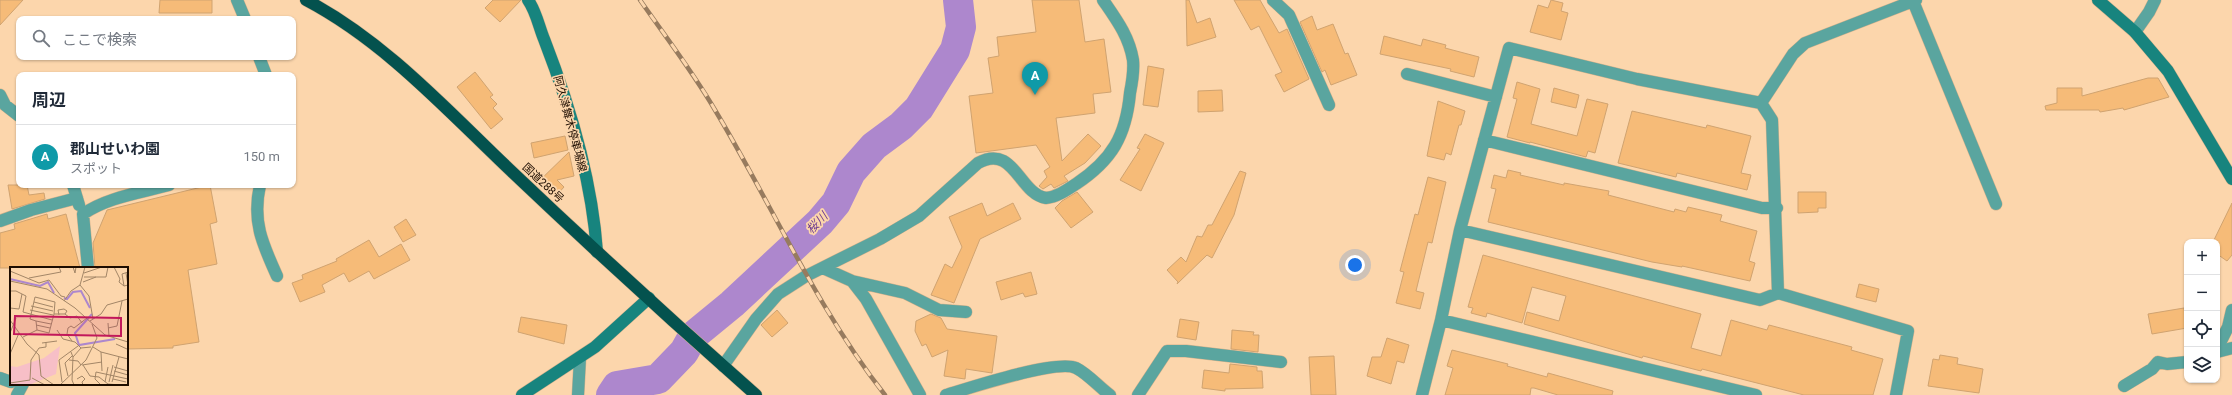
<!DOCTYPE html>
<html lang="ja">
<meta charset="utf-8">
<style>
body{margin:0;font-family:Roboto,"Noto Sans JP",sans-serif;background:#f2f2f3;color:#1f2937}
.controls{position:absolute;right:12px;bottom:12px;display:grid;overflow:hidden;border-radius:8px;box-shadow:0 1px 3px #0004}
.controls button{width:36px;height:36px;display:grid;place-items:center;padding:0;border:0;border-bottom:1px solid #e0e1e3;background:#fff;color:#1f2937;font:20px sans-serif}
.you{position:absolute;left:1355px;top:265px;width:14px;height:14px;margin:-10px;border:3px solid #fff;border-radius:50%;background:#1a73e8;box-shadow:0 0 0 6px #1a73e833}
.badge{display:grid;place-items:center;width:26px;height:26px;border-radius:50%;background:#db2777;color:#fff;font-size:13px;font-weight:700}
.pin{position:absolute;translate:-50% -33px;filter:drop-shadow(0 1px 2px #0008)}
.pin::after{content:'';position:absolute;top:21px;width:14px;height:12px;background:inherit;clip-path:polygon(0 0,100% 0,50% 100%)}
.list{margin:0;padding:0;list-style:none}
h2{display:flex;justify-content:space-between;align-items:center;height:52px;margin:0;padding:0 16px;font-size:17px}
h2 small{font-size:13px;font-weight:400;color:#747a83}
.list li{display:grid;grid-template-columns:26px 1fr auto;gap:12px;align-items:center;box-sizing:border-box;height:64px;padding:0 16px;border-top:1px solid #e0e1e3}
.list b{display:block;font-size:15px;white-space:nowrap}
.list p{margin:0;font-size:13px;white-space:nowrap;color:#747a83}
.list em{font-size:13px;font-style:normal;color:#747a83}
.icon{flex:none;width:22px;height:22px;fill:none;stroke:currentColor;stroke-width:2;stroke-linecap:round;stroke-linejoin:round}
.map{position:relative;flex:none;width:2232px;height:395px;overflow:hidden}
.search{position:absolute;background:#fff;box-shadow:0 1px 3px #0004;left:16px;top:16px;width:280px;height:44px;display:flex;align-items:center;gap:10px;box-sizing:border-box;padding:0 14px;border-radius:8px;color:#747a83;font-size:15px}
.panel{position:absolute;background:#fff;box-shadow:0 1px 3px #0004;left:16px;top:72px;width:280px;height:116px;border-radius:8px}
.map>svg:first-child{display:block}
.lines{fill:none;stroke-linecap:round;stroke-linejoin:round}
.river{stroke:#ad87cd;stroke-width:30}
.building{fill:#f6bb78;stroke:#d0a370}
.street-casing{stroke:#d4b28d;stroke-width:13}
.secondary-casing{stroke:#d4b28d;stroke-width:13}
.highway-casing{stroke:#d4b28d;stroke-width:13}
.street{stroke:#5aa59f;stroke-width:12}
.secondary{stroke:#17847e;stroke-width:12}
.highway{stroke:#04524e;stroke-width:12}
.rail-casing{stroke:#977b5e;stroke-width:4.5}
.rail{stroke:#fcd6ac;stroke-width:3;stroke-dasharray:9;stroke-linecap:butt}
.labels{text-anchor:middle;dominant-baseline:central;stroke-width:3.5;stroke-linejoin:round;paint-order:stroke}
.street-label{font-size:11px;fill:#1e0d00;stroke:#fcd6ac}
.water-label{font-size:12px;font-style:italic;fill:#6e3d91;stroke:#fcd6ac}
.inset-river{fill:none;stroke:#ad87cd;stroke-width:2}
.inset-road{fill:none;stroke:#a38667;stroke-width:1}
.view{fill:#c2185b;fill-opacity:0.15;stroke:#c2185b;stroke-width:2}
.inset-edge{fill:none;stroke:#1e0d00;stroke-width:2}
</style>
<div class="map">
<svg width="2232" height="395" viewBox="0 0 2232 395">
<rect width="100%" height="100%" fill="#fcd6ac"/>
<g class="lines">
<path class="river" d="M611 395 617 386 658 379 684 352 693 336 732 304 820 222 836 203 851 172 874 146 901 126 919 108 955 50 961 27 958 0"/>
</g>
<path class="building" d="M0 0H23L0 25Z
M160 0H212V13H159Z
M493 0H521L500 22 485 8Z
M1032 0H1079L1085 42 1104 39 1111 92 1093 94 1095 113 1056 118 1062 161 1088 134 1101 146 1085 163 1064 176 1068 181 1054 188 1051 184 1043 189 1039 186 1047 177 1044 171 1050 167 1036 145 976 153 969 96 993 93 988 58 999 56 997 37 1036 32Z
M1186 0H1189L1197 23 1210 18 1216 37 1187 46Z
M1234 0H1260L1279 33 1287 29 1309 79 1284 92 1275 75 1282 72 1259 26 1251 30Z
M1551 0 1563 3 1561 11 1568 13 1561 40 1530 32 1538 5 1548 8Z
M1312 16 1317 30 1333 24 1345 54 1348 53 1357 75 1331 85 1325 70 1322 72 1300 22Z
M1384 36 1421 46 1423 39 1446 45 1445 48 1479 57 1474 77 1450 71 1451 69 1380 54Z
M1148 66 1164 69 1158 107 1143 105Z
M475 72 493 95 490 97 497 104 493 108 503 119 491 129 457 87Z
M2148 78H2158L2169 97 2124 110 2123 108 2100 112 2099 110H2046L2045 106 2057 103V88H2082V96Z
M1517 82 1540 89 1531 124 1577 136 1587 99 1608 104 1595 153 1588 151 1586 157 1530 142V143L1507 137 1517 99 1513 98Z
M1554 88 1579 95 1576 108 1551 102Z
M1222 90 1223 111 1198 112V91Z
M1438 101 1465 111 1461 125H1459L1451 155 1446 153 1444 160 1427 156Z
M1632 111 1706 128 1707 125 1751 136 1741 173 1751 175 1747 190 1677 173 1676 177 1618 163Z
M1145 134 1164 143 1141 191 1120 180 1140 149 1137 148Z
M565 136 568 150 534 158 531 143Z
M569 152 574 176 557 180 564 187 555 197 541 184H536Z
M1508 170 1521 173 1520 175 1564 185V183L1609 191 1608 195 1674 212 1675 209 1686 212 1688 207 1722 215 1720 221 1757 231 1749 261 1755 263 1750 281 1682 266V267L1652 262 1488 222 1496 189 1491 188 1494 175 1506 178Z
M1240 171 1246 173 1234 215 1212 258 1207 255 1177 284 1178 282 1167 270 1181 257 1186 262 1197 236 1202 237 1208 225H1212Z
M1428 177 1446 182 1432 243 1428 242 1416 291 1424 293 1420 309 1396 303 1404 272 1400 271 1415 214 1418 215Z
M8 185H27L29 195 44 193 45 199 12 209Z
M210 185 217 222 210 224 217 264 188 270 199 342 173 346V348L127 349V268H95L93 243 107 210Z
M1077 192 1093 212 1071 228 1055 208 1062 201Z
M1798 192H1826V208H1818V212L1798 213Z
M982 203 987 216 1013 203 1021 219 980 239 954 303 931 295 945 264 952 268 962 247 949 217Z
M2232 203V255L2227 261 2217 254V242H2213Z
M47 214 48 219 66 214 80 268H0V233L15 229 14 224Z
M406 219 416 235 403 242 394 227Z
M369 240 379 257 401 244 410 260 374 279 369 271 349 282 344 273 322 285 325 292 300 302 292 283 303 279 302 275 337 261 336 259Z
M1483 255 1701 314 1691 348 1721 356 1731 320 1767 330 1769 325 1852 347 1851 350 1883 359 1873 395H1804L1702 369 1701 371 1643 356 1642 358 1524 324 1527 312 1559 321 1566 296 1532 287 1522 323 1487 313 1486 317 1471 313 1473 308 1468 307Z
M1031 272 1037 294 1025 297 1023 293 1001 300 996 282Z
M1859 284 1879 289 1876 302 1856 297Z
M2184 308 2187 328 2152 334 2148 314Z
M777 310 788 323 772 337 761 325Z
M931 314 941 318 947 329 997 336 992 373 966 369 965 379 944 376 948 350 932 357 926 344 922 346 915 331 916 321Z
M521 317 567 325 564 344 518 332Z
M1180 319 1199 322 1196 340 1177 337Z
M1232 330 1254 332 1253 335H1259L1258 352 1231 349Z
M1387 338 1409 345 1404 363 1397 361 1391 384 1367 376 1372 357H1381Z
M1452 350 1508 364 1507 366 1547 377 1548 373 1613 391 1612 395H1558L1534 388H1531L1530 395H1445L1453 368 1447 366Z
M1940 355 1958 358 1957 364 1983 369 1979 393 1928 386 1933 359 1939 360Z
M1334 356 1336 395H1311L1309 357Z
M1230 364 1257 367V371H1262L1263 388 1225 389V391L1202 388 1204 370 1229 373Z"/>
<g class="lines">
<g class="street-casing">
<path id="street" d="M237 0 245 19
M1273 0 1289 15 1329 105
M1913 1 1996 204
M2135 32 2149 12 2155 0
M259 57 266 75
M1407 74 1496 97
M0 95 5 105 19 116
M1761 103 1793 54 1805 43 1916 0
M1484 140 1762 208H1777
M73 185 79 205
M260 185C252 221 262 243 277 276
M0 221 31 210 77 198
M1460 230 1760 300 1778 293
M88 268 83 214C108 197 140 193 169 185
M823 268 852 281 866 299 920 395
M852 281 905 293 939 310 966 312
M1441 320 1756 395
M2217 349 2228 327 2232 310
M2217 352 2232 348
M723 366 756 319 778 294 806 276 880 239 919 216 978 163C1014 143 1019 194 1046 198 1057 197 1067 190 1076 184 1112 160 1126 136 1130 93 1132 83 1134 70 1133 60 1129 36 1116 19 1103 0
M0 378 11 382
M2124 386 2152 369 2158 362 2167 364 2187 362
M17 395 23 384
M578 395 580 358
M946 395C969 388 1057 359 1076 368 1088 374 1099 387 1110 395
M1138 395 1167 351H1186L1281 362
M1422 395 1441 320 1460 230 1509 48 1637 79 1761 103 1772 120 1778 293 1908 331 1896 395"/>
</g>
<g class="secondary-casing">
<path id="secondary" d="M528 0C536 11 539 27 544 39 570 106 592 180 597 252
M2098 0 2135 32 2168 71 2232 179
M522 395 595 347 649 298"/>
</g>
<g class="highway-casing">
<path id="highway" d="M306 0C384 41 445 108 508 168 589 245 672 321 756 395"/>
</g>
<use href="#street" class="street"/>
<use href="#secondary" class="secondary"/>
<use href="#highway" class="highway"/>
<g class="rail-casing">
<path id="rail" d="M640 0C665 36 693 72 715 110 772 205 816 307 885 395"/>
</g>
<use href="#rail" class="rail"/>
</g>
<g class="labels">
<g class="street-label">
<text transform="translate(570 124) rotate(75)">阿久津舞木停車場線</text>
<text transform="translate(543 183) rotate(43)">国道288号</text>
</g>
<g class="water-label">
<text transform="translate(817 223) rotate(-46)">桜川</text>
</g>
</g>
<g transform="translate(10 267)">
<rect width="118" height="118" fill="#fcd6ac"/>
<path d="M50 79 46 107 19 118H0V99L7 100 34 91Z" fill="#f7bfc7"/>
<path class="inset-river" d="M0 12 30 19 38 15 44 26M54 31 57 32 63 25 71 24 80 41M82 47 65 66 69 78 105 72"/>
<path class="inset-road" d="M63 0 65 6 66 0M104 0 110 12 109 15 114 19M0 4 29 16 39 13 51 29 55 30M118 5 112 7 114 19 118 18M74 6 92 0M116 6 118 18M74 10H96L98 0M19 11 51 5 49 0M0 14 37 22 65 41 95 68 118 75M73 15 86 10M70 18 79 29 83 52M0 24H6L16 29 13 45 42 53M25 30 45 35 44 47 39 66 27 63 26 54 20 52ZM54 34 61 24 70 18 75 0M24 35 43 40M21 39 43 44M0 41 9 42 12 27M20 43 43 48M44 47H55L60 51 67 49 72 56M49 48 48 43 54 42 57 44 55 47M0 53 17 77 29 88 31 109 44 118M26 54 41 57M80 54 91 47 97 38 118 32M98 56 99 69M26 58 40 61M98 61 107 59 112 34M47 63 53 72 65 75 71 81 81 80M0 66 6 51M13 70 27 63M62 74 57 67 58 61 61 59 64 61 77 51M32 76 47 74M106 77 117 82M83 80 91 85 118 92M61 85 63 90 62 113 64 118M91 85 92 104M0 87 9 66M63 90 71 81M59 93 68 94 71 98M72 98 92 95M73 98 80 109 89 110 98 117 110 118M104 100 118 104M104 104 118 108M58 109 55 96 62 89M22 111 35 118M67 112 72 109 75 112 72 115 73 118M103 112 116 115M52 115 49 93 68 79M95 115 98 100M99 115 103 98M102 115 109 90M0 116 20 113 21 93 29 81 36 80V75M50 118 76 93 87 71 82 57M91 118 85 112 86 105 118 112"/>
<path class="view" d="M5 49 111 51V69L4 67Z"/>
<rect width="118" height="118" class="inset-edge"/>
</g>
</svg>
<div class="controls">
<button>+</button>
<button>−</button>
<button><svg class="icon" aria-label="locate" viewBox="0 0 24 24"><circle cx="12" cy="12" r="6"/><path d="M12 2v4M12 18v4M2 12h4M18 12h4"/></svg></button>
<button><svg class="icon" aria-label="layers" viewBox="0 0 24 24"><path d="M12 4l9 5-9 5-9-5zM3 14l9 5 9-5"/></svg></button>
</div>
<div class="you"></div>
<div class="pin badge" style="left:1035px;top:95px;background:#0f9aa8">A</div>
<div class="search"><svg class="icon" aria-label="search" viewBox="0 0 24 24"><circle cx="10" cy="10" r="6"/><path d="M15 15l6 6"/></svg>ここで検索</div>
<section class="panel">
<h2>周辺<small></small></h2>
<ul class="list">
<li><span class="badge" style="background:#0f9aa8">A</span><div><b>郡山せいわ園</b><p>スポット</p></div><em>150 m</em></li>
</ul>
</section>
</div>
